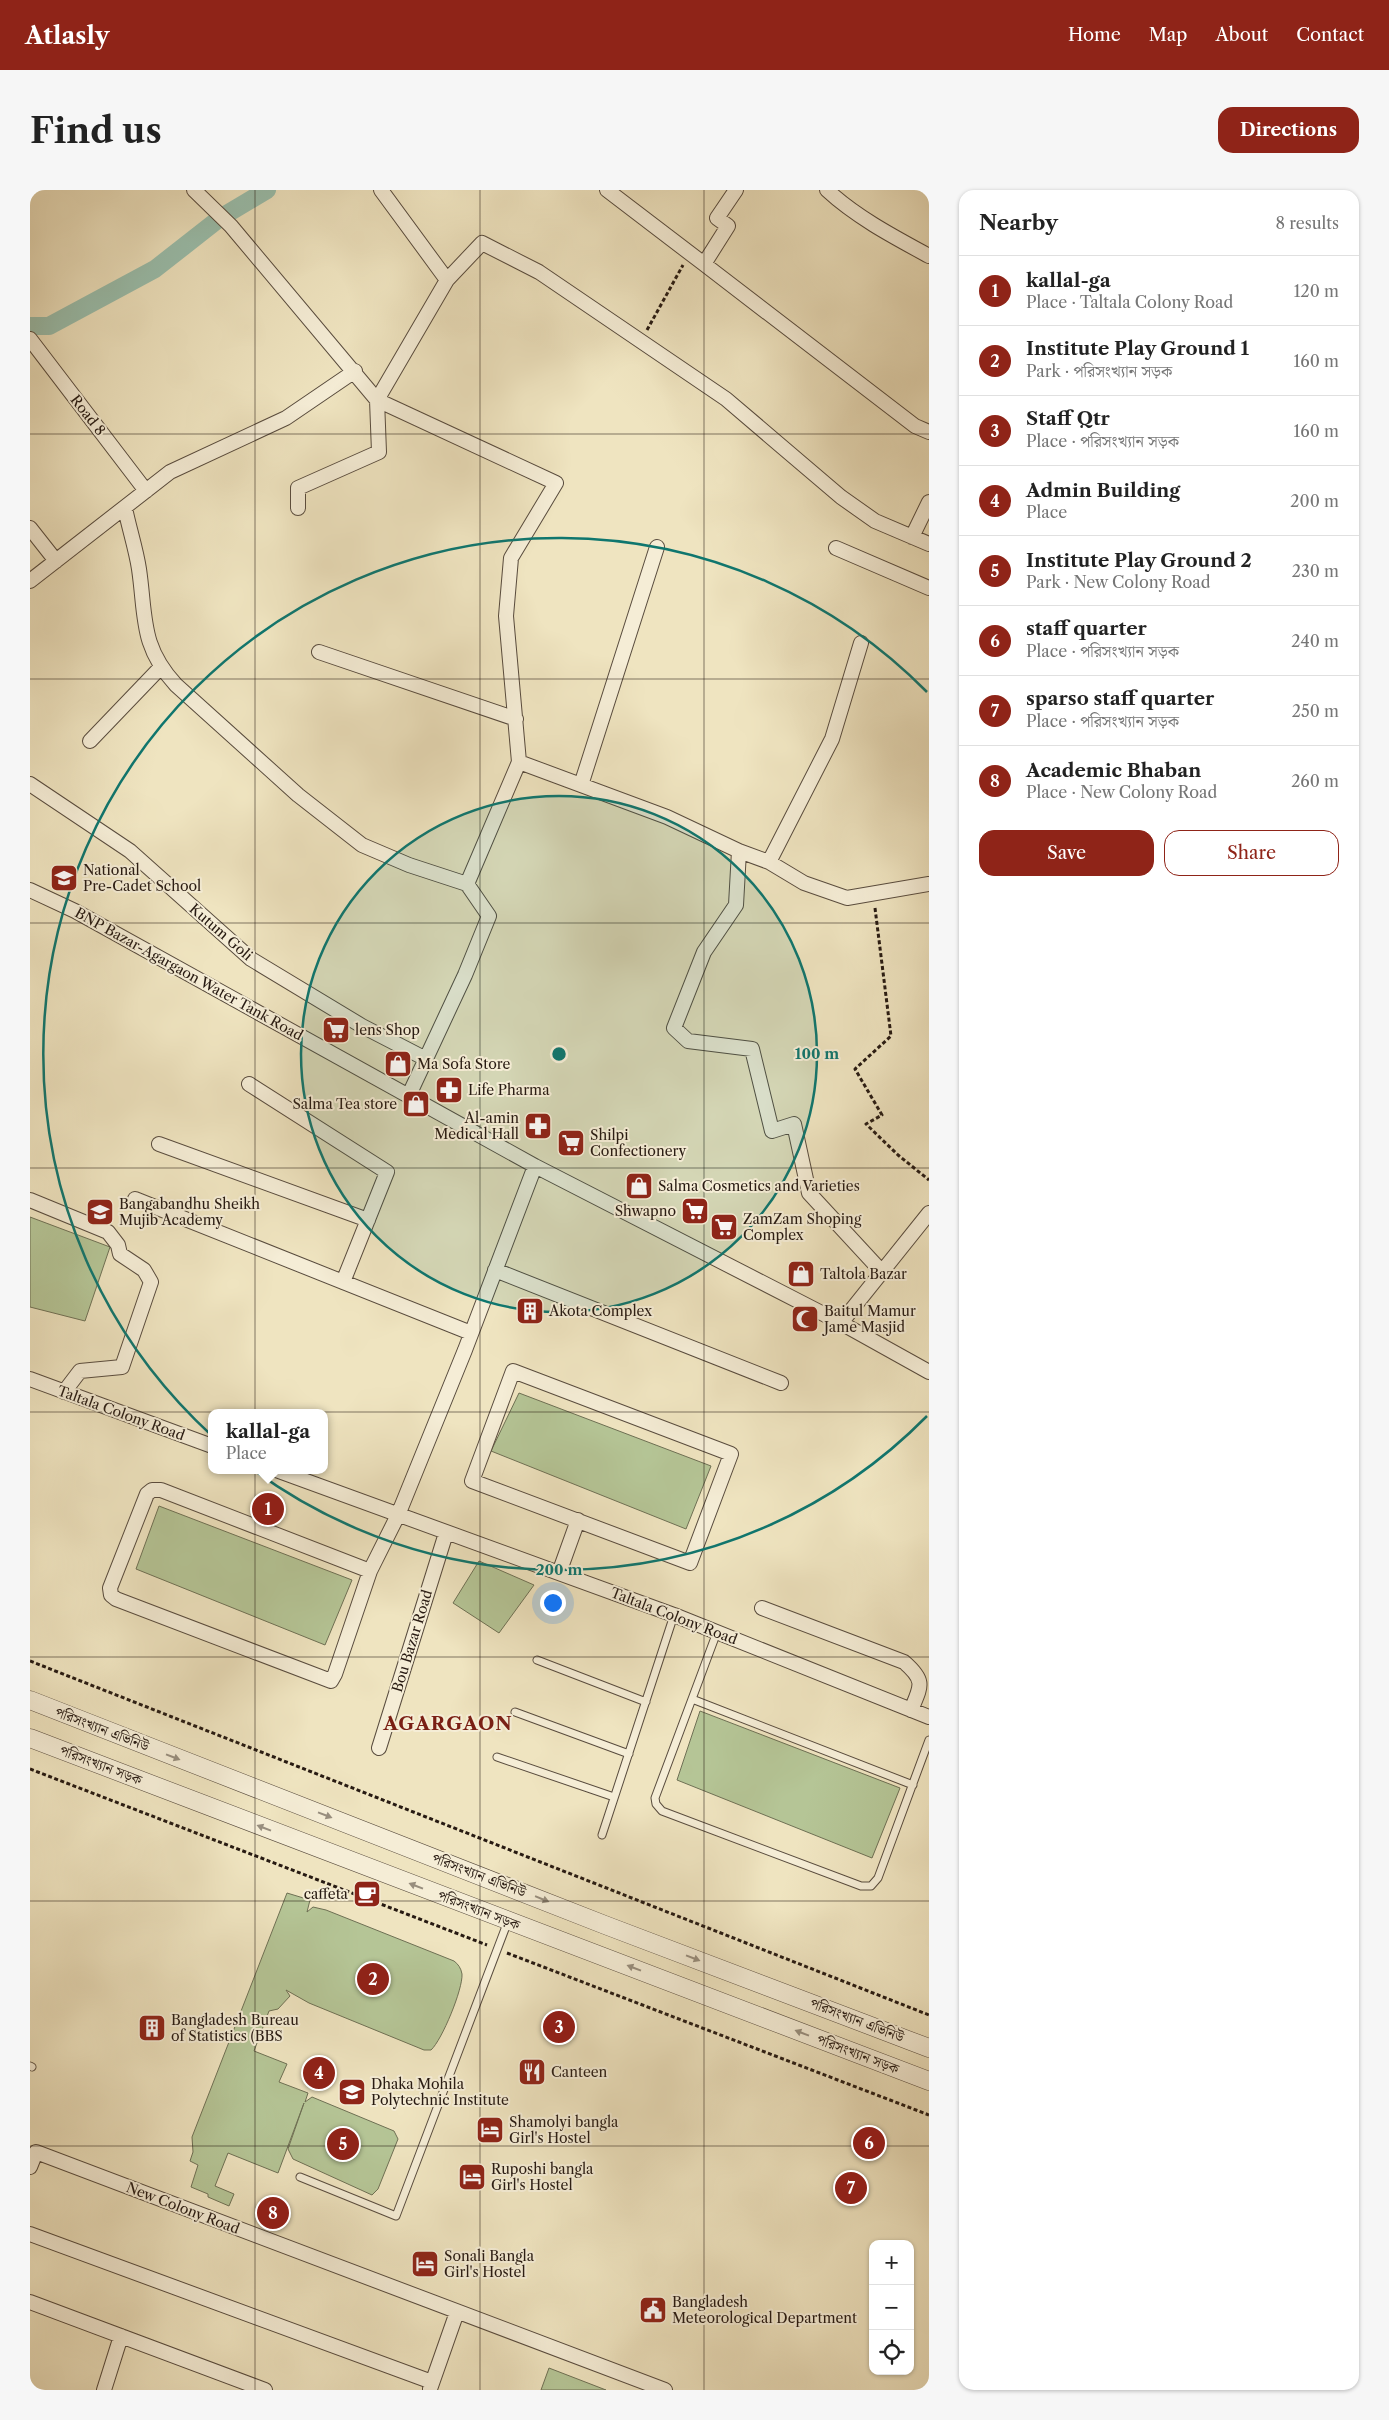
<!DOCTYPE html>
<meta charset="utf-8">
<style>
body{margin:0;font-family:"Libre Caslon Text","Noto Serif Bengali",serif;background:#f6f6f6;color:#222}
.controls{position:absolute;right:15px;bottom:15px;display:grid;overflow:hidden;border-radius:10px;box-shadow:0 1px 4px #0004}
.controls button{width:45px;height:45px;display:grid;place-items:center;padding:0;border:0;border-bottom:1px solid #e0e0e0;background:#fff;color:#222;font:25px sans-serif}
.you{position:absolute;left:522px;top:1412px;width:18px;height:18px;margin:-12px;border:4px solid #fff;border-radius:50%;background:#1a73e8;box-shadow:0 0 0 8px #1a73e833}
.badge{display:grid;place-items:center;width:32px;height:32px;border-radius:50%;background:#8f2418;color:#fff;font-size:16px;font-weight:700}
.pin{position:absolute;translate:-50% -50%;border:2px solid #fff;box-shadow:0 1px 5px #0006}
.popup{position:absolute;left:178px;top:1219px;width:120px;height:65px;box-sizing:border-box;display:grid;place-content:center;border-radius:10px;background:#fff;filter:drop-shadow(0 1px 4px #0005);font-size:16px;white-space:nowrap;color:#767676}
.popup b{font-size:19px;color:#222}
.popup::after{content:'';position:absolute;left:50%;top:100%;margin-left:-10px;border:10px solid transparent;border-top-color:#fff}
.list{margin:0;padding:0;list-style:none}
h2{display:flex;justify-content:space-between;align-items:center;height:65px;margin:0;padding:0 20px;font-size:21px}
h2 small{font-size:16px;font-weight:400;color:#767676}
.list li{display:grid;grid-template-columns:32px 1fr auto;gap:15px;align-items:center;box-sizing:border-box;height:70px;padding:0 20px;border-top:1px solid #e0e0e0}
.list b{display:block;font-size:19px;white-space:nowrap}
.list p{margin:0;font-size:16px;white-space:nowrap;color:#767676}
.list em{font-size:16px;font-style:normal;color:#767676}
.actions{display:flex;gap:10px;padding:15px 20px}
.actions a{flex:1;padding:11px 0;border:1px solid #8f2418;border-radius:15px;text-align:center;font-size:18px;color:#8f2418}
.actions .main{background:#8f2418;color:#fff}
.icon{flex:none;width:28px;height:28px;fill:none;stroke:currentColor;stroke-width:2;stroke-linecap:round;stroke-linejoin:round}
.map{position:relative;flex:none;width:899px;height:2200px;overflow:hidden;border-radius:15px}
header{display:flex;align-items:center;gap:30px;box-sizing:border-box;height:70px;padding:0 25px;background:#8f2418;color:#fff}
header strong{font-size:24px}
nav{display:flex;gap:28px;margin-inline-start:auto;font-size:18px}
.intro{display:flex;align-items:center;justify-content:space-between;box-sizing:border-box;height:120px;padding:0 30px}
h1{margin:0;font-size:35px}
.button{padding:12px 22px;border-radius:15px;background:#8f2418;color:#fff;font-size:18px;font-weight:700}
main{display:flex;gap:30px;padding:0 30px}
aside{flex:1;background:#fff;border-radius:15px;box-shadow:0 1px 4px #0004}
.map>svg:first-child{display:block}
.green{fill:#b5c596;stroke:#6e7054}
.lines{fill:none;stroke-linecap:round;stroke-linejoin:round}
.canal{stroke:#9abfad;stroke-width:18}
.service-casing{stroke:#594c3e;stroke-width:9}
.minor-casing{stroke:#594c3e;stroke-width:16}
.tertiary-casing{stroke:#594c3e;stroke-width:19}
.path{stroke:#271a12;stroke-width:3;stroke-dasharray:4 2.5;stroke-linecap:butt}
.service{stroke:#f5edd6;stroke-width:7}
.minor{stroke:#f5edd6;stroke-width:14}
.tertiary{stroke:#f5edd6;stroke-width:18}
.oneway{fill:#988e7e}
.grid{fill:none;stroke:#271a12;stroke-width:1;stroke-opacity:0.55}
.ring{fill:none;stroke:#0f766e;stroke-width:2.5}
.labels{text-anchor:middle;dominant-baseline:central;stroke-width:4;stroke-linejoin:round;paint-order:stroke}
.street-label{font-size:14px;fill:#271a12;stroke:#f5edd6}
.poi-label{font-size:14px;fill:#271a12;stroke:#f5edd6;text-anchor:start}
.district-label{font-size:19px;font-weight:bold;letter-spacing:1px;fill:#7a1f14;stroke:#f5edd6}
.centre{fill:#0f766e;stroke:#f5edd6;stroke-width:2.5}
.ring-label{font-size:15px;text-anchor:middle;font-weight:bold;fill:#0f766e;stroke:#f5edd6;stroke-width:4;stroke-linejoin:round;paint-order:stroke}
</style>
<header>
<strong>Atlasly</strong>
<nav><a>Home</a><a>Map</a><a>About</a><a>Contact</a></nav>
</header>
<div class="intro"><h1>Find us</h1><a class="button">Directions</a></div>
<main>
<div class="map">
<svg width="899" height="2200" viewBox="0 0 899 2200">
<rect width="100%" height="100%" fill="#efe4c0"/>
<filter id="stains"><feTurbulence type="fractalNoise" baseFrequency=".004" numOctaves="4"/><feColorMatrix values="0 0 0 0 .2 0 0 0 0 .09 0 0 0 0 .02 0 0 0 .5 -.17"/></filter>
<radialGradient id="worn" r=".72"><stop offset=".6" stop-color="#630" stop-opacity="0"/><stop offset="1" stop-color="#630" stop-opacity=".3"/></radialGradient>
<path class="green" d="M0 1027 80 1057 55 1131 0 1117Z
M489 1203 681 1276 656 1339 461 1261Z
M129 1316 322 1390 295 1455 106 1379Z
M449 1371 504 1395 469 1443 423 1413Z
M670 1521 870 1598 842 1668 647 1590Z
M257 1703 280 1710 277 1722 283 1717 296 1720 424 1771C428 1774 431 1778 432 1784 433 1799 412 1850 401 1860H394L279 1813 256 1800 260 1806 248 1819 239 1821 224 1861 257 1874 249 1892 278 1903 275 1912 282 1907 364 1941 368 1949 348 1999 342 2005 263 1969 258 1959 274 1913 248 1983 198 1963 185 1996 204 2004 199 2016 178 2007V2004L161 1997 168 1975 160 1971 163 1962 162 1947Z
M519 2178 576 2200H511Z"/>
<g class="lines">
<path class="canal" d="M0 136H19L125 79 190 28 237 0"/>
<g class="service-casing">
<path id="service" d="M687 1442 625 1608 626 1614 632 1621 831 1696H841L848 1688 899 1550
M507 1470 616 1512
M662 1509 883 1595
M485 1522 599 1564
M467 1567 584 1607
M572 1645 644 1425
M0 1876 2 1877
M270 1987 366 2026 478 1731"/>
</g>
<g class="minor-casing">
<path id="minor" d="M164 0 201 36 347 210 526 293 481 368 476 426 489 572 437 694
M351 0 417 90
M577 0 674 74
M706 0 687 28 698 36 674 74 885 236 899 242
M797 0C826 27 864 47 899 66
M0 149 116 301
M95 318C99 338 106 359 109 379 116 427 110 456 146 495L268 605 332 655 379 675 437 694 459 726 435 785 379 905
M268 318V298L349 262 347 210 417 90 452 53 509 82 696 209 811 307 845 331 899 354
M0 338 26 371
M882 347 899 312
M806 358 899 398
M0 391 140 282 256 228 325 181
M289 462 486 529
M60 551 130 478
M489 572 637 627 709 661 739 672 774 693 817 708 899 694
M0 594 100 661 221 769 332 836 396 869
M551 595 627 357
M709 661 706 715 674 762 644 838 658 851 722 859 742 941 764 934 779 1003 852 1082
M739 672 802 549 831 453
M0 700 45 721 505 976 811 1133 899 1182
M219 894 357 982 313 1092
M129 954 338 1030
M105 1009 441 1143
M0 1010 78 1042 88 1055 90 1064 114 1080 121 1092 92 1177 50 1181 34 1202
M465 1080 751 1193
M811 1133 899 1023
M483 1181 701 1264 660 1373 442 1291Z
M0 1189 182 1256
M246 1280 644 1425 899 1527
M340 1381 131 1300H122L117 1304 80 1398 81 1405 86 1409 301 1491 305 1484 340 1381 368 1325 435 1160 505 976
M529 1383 548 1330
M732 1418 874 1472C896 1491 891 1496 881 1520
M349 1558 416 1343
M0 1977 6 1962 635 2200
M0 2044 402 2192 0 2044
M0 2112 235 2200
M400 2199 427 2122
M74 2200 91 2146"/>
</g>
<g class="tertiary-casing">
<path id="tertiary" d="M0 1510 575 1735 899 1858
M0 1548 899 1891"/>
</g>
<path class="path" d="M617 140 653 75
M845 718 861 846 825 879 852 925 836 934 868 965 899 990
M0 1471 899 1825
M0 1579 457 1755
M477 1763 899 1925"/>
<use href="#service" class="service"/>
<use href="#minor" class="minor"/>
<use href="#tertiary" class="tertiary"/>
</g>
<defs><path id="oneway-solid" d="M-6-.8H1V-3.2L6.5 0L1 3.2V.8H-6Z" transform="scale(1.25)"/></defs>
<g class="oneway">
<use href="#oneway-solid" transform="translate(143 1567) rotate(21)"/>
<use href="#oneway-solid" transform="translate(295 1625) rotate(21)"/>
<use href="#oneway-solid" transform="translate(234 1638) rotate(-159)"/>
<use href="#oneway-solid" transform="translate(386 1696) rotate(-159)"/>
<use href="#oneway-solid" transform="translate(512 1709) rotate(22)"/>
<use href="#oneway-solid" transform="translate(663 1768) rotate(21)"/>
<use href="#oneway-solid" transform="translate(604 1778) rotate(-159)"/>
<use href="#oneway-solid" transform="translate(772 1843) rotate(-159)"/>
</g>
<path class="grid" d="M225 0V2200M450 0V2200M674 0V2200M0 244H899M0 489H899M0 733H899M0 978H899M0 1222H899M0 1467H899M0 1711H899M0 1956H899"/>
<circle cx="529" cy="864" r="258" fill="#0f766e" fill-opacity=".12"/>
<g class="ring">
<circle cx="529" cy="864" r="258"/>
<path d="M897 1226A516 516 0 1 1 897 502"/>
</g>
<defs>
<g id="school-square" transform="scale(1.4375)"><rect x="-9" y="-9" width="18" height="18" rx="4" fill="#8f2418" stroke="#f5edd6"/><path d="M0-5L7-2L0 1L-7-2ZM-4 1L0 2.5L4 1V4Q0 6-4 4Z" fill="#fff"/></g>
<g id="supermarket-square" transform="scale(1.4375)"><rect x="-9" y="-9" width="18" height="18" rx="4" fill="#8f2418" stroke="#f5edd6"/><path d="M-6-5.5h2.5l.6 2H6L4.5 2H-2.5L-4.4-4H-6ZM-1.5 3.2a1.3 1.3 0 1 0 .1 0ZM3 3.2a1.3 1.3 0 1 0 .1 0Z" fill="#fff"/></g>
<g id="shop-square" transform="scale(1.4375)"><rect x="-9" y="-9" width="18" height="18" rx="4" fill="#8f2418" stroke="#f5edd6"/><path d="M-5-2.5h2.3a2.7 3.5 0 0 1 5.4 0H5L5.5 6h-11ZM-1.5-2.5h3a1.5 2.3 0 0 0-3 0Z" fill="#fff"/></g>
<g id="pharmacy-square" transform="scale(1.4375)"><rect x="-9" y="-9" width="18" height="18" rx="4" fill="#8f2418" stroke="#f5edd6"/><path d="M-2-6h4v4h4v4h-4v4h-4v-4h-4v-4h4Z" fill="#fff"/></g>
<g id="building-square" transform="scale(1.4375)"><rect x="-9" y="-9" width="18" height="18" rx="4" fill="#8f2418" stroke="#f5edd6"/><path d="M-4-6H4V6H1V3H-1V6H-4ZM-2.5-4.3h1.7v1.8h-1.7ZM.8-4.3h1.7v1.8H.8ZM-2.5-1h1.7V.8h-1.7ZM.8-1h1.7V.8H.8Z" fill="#fff"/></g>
<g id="mosque-square" transform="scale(1.4375)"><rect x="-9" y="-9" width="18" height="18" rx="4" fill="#8f2418" stroke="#f5edd6"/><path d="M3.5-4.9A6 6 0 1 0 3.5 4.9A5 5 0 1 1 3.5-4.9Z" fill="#fff"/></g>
<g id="cafe-square" transform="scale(1.4375)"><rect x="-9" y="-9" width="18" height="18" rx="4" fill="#8f2418" stroke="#f5edd6"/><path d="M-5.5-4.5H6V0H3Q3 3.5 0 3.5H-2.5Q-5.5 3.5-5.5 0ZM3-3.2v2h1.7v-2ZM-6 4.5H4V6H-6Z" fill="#fff"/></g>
<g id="restaurant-square" transform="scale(1.4375)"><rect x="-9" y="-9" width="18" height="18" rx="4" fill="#8f2418" stroke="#f5edd6"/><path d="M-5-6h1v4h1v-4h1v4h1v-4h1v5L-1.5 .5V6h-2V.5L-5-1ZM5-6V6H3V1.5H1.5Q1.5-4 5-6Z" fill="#fff"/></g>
<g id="university-square" transform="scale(1.4375)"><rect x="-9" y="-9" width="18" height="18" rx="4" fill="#8f2418" stroke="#f5edd6"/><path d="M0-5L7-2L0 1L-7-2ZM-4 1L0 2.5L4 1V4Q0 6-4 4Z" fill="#fff"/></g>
<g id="hotel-square" transform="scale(1.4375)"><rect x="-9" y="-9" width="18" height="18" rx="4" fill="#8f2418" stroke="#f5edd6"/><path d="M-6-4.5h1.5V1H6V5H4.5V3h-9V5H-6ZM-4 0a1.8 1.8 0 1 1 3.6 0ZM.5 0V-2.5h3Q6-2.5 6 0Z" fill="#fff"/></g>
<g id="civic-square" transform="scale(1.4375)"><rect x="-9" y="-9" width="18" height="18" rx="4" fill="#8f2418" stroke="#f5edd6"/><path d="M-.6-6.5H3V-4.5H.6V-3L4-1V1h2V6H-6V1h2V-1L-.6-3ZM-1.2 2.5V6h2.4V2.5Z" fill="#fff"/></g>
</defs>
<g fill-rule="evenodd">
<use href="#school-square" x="34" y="688"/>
<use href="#supermarket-square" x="306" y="840"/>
<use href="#shop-square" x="368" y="874"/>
<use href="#pharmacy-square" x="419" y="900"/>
<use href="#shop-square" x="386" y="914"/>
<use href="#pharmacy-square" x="508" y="936"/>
<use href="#supermarket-square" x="541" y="953"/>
<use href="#shop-square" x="609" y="996"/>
<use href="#supermarket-square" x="665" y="1021"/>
<use href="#school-square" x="70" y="1022"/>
<use href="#supermarket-square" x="694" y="1037"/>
<use href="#shop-square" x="771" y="1084"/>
<use href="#building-square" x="500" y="1121"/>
<use href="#mosque-square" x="775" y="1129"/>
<use href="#cafe-square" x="337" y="1704"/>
<use href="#building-square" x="122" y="1838"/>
<use href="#restaurant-square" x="502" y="1882"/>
<use href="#university-square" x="322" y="1902"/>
<use href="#hotel-square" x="460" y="1940"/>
<use href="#hotel-square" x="442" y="1987"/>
<use href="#hotel-square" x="395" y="2074"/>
<use href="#civic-square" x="623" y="2120"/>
</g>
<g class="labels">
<g class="street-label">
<text transform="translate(58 225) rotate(52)">Road 8</text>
<text transform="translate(191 742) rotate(41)">Kutum Goli</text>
<text transform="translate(159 784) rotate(29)">BNP Bazar-Agargaon Water Tank Road</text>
<text transform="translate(91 1223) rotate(20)">Taltala Colony Road</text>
<text transform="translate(644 1426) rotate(21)">Taltala Colony Road</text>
<text transform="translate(382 1451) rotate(-73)">Bou Bazar Road</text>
<text transform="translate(72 1539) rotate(21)">পরিসংখ্যান এভিনিউ</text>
<text transform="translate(71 1575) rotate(21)">পরিসংখ্যান সড়ক</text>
<text transform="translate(449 1685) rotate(21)">পরিসংখ্যান এভিনিউ</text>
<text transform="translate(449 1720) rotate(21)">পরিসংখ্যান সড়ক</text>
<text transform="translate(827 1830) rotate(21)">পরিসংখ্যান এভিনিউ</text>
<text transform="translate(828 1864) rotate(21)">পরিসংখ্যান সড়ক</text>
<text transform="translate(153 2018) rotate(21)">New Colony Road</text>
</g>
<g class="poi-label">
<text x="53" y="680">National<tspan x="53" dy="16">Pre-Cadet School</tspan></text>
<text x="325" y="840">lens Shop</text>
<text x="387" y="874">Ma Sofa Store</text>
<text x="438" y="900">Life Pharma</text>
<text x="367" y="914" text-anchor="end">Salma Tea store</text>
<text x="489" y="928" text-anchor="end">Al-amin<tspan x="489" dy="16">Medical Hall</tspan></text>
<text x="560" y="945">Shilpi<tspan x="560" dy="16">Confectionery</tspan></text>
<text x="628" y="996">Salma Cosmetics and Varieties</text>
<text x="89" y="1014">Bangabandhu Sheikh<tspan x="89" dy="16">Mujib Academy</tspan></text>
<text x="646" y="1021" text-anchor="end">Shwapno</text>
<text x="713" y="1029">ZamZam Shoping<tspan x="713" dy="16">Complex</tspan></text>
<text x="790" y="1084">Taltola Bazar</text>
<text x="519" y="1121">Akota Complex</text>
<text x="794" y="1121">Baitul Mamur<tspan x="794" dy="16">Jame Masjid</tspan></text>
<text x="318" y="1704" text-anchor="end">caffeta</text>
<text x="141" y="1830">Bangladesh Bureau<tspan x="141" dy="16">of Statistics (BBS</tspan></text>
<text x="521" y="1882">Canteen</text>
<text x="341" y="1894">Dhaka Mohila<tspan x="341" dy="16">Polytechnic Institute</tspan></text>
<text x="479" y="1932">Shamolyi bangla<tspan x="479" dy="16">Girl's Hostel</tspan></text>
<text x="461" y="1979">Ruposhi bangla<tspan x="461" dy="16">Girl's Hostel</tspan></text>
<text x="414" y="2066">Sonali Bangla<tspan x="414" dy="16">Girl's Hostel</tspan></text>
<text x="642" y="2112">Bangladesh<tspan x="642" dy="16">Meteorological Department</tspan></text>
</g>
<g class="district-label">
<text x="418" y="1533">AGARGAON</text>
</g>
</g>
<circle cx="529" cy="864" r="8" class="centre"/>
<g class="ring-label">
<text x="787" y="869">100 m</text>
<text x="529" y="1385">200 m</text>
</g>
<rect width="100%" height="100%" filter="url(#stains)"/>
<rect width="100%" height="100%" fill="url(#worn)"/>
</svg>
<div class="controls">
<button>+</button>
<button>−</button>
<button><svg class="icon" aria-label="locate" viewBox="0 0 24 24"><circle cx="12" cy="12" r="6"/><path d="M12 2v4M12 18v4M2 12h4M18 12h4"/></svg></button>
</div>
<div class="you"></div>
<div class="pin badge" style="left:238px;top:1319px">1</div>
<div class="popup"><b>kallal-ga</b>Place</div>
<div class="pin badge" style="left:343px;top:1789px">2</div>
<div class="pin badge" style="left:529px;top:1837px">3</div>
<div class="pin badge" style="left:289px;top:1883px">4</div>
<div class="pin badge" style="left:313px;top:1954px">5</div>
<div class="pin badge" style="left:839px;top:1953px">6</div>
<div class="pin badge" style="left:821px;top:1998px">7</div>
<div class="pin badge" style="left:243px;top:2023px">8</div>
</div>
<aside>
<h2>Nearby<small>8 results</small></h2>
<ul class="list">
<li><span class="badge">1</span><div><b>kallal-ga</b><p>Place · Taltala Colony Road</p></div><em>120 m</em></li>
<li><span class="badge">2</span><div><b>Institute Play Ground 1</b><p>Park · পরিসংখ্যান সড়ক</p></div><em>160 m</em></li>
<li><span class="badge">3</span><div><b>Staff Qtr</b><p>Place · পরিসংখ্যান সড়ক</p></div><em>160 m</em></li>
<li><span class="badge">4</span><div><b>Admin Building</b><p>Place</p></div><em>200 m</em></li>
<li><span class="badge">5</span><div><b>Institute Play Ground 2</b><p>Park · New Colony Road</p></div><em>230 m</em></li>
<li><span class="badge">6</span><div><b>staff quarter</b><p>Place · পরিসংখ্যান সড়ক</p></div><em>240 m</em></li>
<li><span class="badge">7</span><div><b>sparso staff quarter</b><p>Place · পরিসংখ্যান সড়ক</p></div><em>250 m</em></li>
<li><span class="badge">8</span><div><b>Academic Bhaban</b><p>Place · New Colony Road</p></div><em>260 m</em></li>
</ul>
<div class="actions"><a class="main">Save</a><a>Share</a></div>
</aside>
</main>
